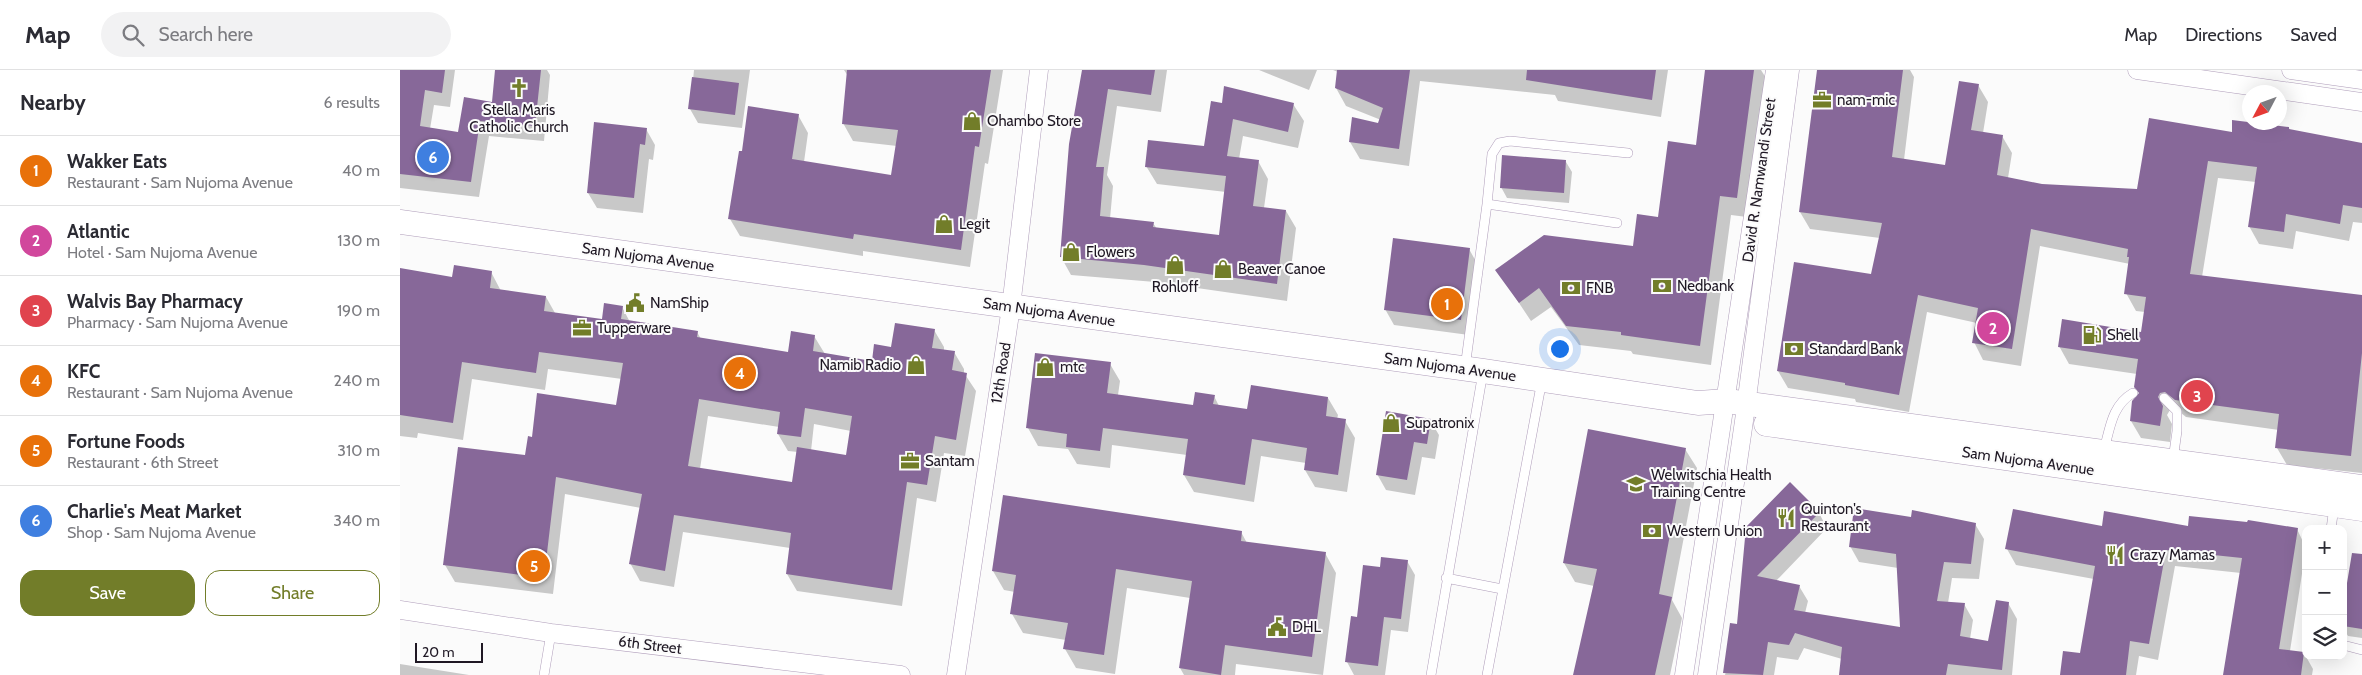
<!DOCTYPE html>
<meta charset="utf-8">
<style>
body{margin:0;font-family:Cabin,sans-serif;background:#f2f2f3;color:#2b2b33}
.controls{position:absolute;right:15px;bottom:15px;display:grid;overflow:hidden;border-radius:10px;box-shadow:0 5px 20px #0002}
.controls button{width:45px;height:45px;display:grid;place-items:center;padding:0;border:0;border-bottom:1px solid #e1e1e2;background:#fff;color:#2b2b33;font:25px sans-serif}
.compass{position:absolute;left:1842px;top:15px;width:45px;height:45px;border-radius:50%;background:#fff;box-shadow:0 5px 20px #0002;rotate:229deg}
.scale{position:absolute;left:15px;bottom:12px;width:68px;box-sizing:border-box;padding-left:5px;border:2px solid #1f1824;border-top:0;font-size:14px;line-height:18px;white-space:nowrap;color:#1f1824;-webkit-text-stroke:4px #fbfbfb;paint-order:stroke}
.you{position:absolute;left:1159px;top:278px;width:18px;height:18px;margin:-12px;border:4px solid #fff;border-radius:50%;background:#1a73e8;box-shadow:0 0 0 8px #1a73e833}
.badge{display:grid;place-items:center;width:32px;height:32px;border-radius:50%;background:#727d29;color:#fff;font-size:16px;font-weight:700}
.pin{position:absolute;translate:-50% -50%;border:2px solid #fff;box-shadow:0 1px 5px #0006}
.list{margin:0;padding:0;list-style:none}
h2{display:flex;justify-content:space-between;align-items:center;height:65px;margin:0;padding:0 20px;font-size:21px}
h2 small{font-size:16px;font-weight:400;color:#7c7c81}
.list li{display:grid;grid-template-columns:32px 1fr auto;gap:15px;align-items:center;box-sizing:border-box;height:70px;padding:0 20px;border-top:1px solid #e1e1e2}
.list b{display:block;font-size:19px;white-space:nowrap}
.list p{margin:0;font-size:16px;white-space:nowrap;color:#7c7c81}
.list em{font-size:16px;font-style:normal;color:#7c7c81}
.actions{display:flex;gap:10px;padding:15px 20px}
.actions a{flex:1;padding:11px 0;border:1px solid #727d29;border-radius:15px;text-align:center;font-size:18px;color:#727d29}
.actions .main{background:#727d29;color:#fff}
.icon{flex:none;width:28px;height:28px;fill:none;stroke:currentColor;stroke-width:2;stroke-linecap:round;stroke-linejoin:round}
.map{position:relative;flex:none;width:1962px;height:605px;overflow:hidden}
header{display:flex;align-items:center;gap:30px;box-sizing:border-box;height:70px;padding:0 25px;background:#fff;border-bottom:1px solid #e1e1e2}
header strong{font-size:24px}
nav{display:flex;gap:28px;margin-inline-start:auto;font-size:18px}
.search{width:350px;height:45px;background:#f2f2f3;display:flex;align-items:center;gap:12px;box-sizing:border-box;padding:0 18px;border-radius:28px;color:#7c7c81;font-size:19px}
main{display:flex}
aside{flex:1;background:#fff}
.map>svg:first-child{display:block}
.shadow{fill:#0003;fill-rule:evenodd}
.building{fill:#876899;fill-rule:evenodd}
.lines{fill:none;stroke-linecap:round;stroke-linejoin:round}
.lane-casing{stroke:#af9dba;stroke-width:10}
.street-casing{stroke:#af9dba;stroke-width:19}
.secondary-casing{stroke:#af9dba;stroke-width:25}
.lane{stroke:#fff;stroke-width:9}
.street{stroke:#fff;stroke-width:18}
.secondary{stroke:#fff;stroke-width:24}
.labels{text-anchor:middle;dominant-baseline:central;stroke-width:4;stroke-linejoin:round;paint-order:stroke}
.poi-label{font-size:15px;fill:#1f1824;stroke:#fbfbfb;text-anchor:start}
.street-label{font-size:15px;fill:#1f1824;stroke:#fbfbfb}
</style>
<header>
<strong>Map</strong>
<div class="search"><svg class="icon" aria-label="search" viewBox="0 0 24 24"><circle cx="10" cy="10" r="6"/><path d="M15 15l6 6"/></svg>Search here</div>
<nav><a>Map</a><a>Directions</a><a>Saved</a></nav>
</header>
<main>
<aside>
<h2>Nearby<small>6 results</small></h2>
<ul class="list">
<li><span class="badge" style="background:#e8710a">1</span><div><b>Wakker Eats</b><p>Restaurant · Sam Nujoma Avenue</p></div><em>40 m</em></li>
<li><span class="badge" style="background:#d1479c">2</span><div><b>Atlantic</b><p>Hotel · Sam Nujoma Avenue</p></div><em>130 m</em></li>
<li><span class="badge" style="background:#e0444e">3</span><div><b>Walvis Bay Pharmacy</b><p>Pharmacy · Sam Nujoma Avenue</p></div><em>190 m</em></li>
<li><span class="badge" style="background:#e8710a">4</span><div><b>KFC</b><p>Restaurant · Sam Nujoma Avenue</p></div><em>240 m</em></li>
<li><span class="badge" style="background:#e8710a">5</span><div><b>Fortune Foods</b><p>Restaurant · 6th Street</p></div><em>310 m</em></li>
<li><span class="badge" style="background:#3f7fe0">6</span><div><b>Charlie's Meat Market</b><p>Shop · Sam Nujoma Avenue</p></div><em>340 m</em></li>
</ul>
<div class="actions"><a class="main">Save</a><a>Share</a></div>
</aside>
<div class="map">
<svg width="1962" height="605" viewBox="0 0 1962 605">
<rect width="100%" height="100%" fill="#fbfbfb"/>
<path class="shadow" d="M0 0H55L50 37 34 35 30 59 59 64 93 33 96 0H147L150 5 144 71 89 66 79 127 0 118Z
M294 0H350L342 58 298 53 290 39Z
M444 0H603L588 94 585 93 570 197 463 181V186L340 166 330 149 343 83 398 45 408 63 404 92 492 106 497 76 453 71 443 53 448 6Z
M684 0H767L761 42 717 36 707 105 713 116 710 149 753 153 757 159 820 166 826 122 757 114 746 96 805 78 823 34H893L904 51 898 78 843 66 839 89 858 91 868 109 864 138 886 141 896 158 887 231 755 212 671 205 661 187 670 74Z
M859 0H917L909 20Z
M933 0H1268L1261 47 1158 31 1155 25 1020 11 1009 96 960 89 950 72 979 54 981 50 946 36 936 18 938 2Z
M1307 0H1361L1366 8 1347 147 1331 145 1311 295 1233 284 1231 281 1179 275 1151 237 1131 251 1097 200 1234 177 1259 149 1297 76Z
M1418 0H1510L1514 7 1504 90 1546 96 1578 15 1588 32 1583 63 1602 66 1612 83 1608 108 1642 115 1738 121 1834 63 1889 58 1890 60 1962 76V153L1953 152 1949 171 1896 161 1893 179 1859 174 1849 156 1856 112 1818 108 1802 207 1962 226V403L1887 395 1877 378 1879 360 1786 347 1776 339 1770 340 1767 345 1772 354 1770 372 1741 368 1731 351 1740 324 1735 317 1737 304 1669 294 1659 276 1742 263 1745 242 1736 241 1726 223 1730 194 1640 176 1621 296 1583 290 1574 272 1577 253 1527 242 1509 342 1456 332 1455 329 1388 318 1378 301 1472 206 1480 168 1410 159 1400 142Z
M246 59 255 75 253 90 249 89 243 143 197 138 188 123Z
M1166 92 1172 102 1169 133 1107 128 1101 117Z
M1069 179 1078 195 1069 265 994 255 985 239Z
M0 199 53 208 91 202 101 221 146 227 155 243 203 251 222 237 230 252 297 262 301 269 389 283 414 266 425 284 473 292 492 278 534 260 544 277V281L554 282 564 299V303L576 321 565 386 544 383 536 432 517 428 502 536 397 521 387 504 390 478 283 462 274 517 240 511 230 493 241 438 165 424 153 524 55 512 45 495 126 387 133 368 218 336 222 309 148 299 145 320 72 309 63 370 18 363 17 368 0 366ZM308 346 379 357 378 364 388 381 398 382 393 414 300 399ZM414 354 451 361 447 387 411 381Z
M710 294 720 311 718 325 794 336 814 326 819 336 848 341 928 328 938 345 937 349 945 351 955 368 947 422 915 417 905 400 906 393 861 386 854 432 794 422 784 405 787 385 712 375 710 398 677 394 668 379 638 376 628 358Z
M1030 350 1039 365 1035 389 1022 387 1015 425 986 420 977 404Z
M1285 379 1297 398 1272 530 1282 548 1270 605H1174L1194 516 1175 512 1164 493Z
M1419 443 1427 458 1376 511 1399 516 1408 531 1405 543 1501 558 1498 498 1459 492 1450 476 1512 448 1575 454 1584 469 1579 509 1552 508 1548 533 1564 534 1573 550 1570 569 1590 572 1608 533 1617 549 1612 605H1440L1442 589 1404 578 1398 590 1377 587 1374 605H1325L1338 555 1347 457Z
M1703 457 1897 459 1906 478 1890 581 1904 583 1913 599 1912 605H1824L1841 503 1775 496 1758 590 1739 586 1736 605H1661L1681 585 1694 509 1616 495 1607 479Z
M841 462 847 473 925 483 936 503 923 605 836 594 835 605H784L780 598 790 528 727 518 715 604 676 598 665 579 666 570 623 563 612 544 615 522 604 520 593 501Z
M1962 486V568L1948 566 1943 558V544Z
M1007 491 1015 505 1008 562 991 560 985 605H954L947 592 958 548 981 499Z
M0 594 69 605H0Z"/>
<path class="building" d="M0 0H45L42 23 25 20 20 56 58 62 64 27 92 32 95 0H141L135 56 80 51 71 112 0 104Z
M447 0H591L579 77 575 76 561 180 454 164 453 169 328 149 339 81H342L348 36 399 44 392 89 491 105 498 60 442 54Z
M682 0H755L751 25 708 19 696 97H704L700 146 754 152 753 157 819 165 826 106 745 97 748 70 804 76 811 31 822 33 824 16 894 33 888 62 833 49 827 86 859 90 853 136 886 140 877 214 744 195 660 187 669 74Z
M937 0H1010L999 79 949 72 952 47 978 53 983 38 935 18Z
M1127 0H1256L1252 30 1126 10Z
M1305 0H1354L1337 128 1320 126 1300 276 1221 265V262L1166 256 1139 218 1119 233 1095 200 1144 165 1233 176 1237 144 1258 147 1268 71 1296 75Z
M1417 0H1503L1492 87 1545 95 1559 11 1579 14 1571 60 1603 65 1597 105 1642 114 1737 119 1749 48 1832 62V50L1889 57V59L1962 73V138L1943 135 1940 154 1886 144 1884 162 1848 157 1857 97 1808 91 1790 204 1962 225V283L1951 386 1875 378 1879 344 1775 330 1765 322 1760 323 1758 327 1763 336 1760 356 1730 351 1732 331 1739 323 1734 317 1738 289 1658 277 1662 249 1741 262 1746 227 1724 224 1729 187H1727L1728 179 1631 159 1612 279 1572 273 1578 238 1518 225 1499 325 1445 315V313L1377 301 1394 192 1471 204 1482 153 1399 142Z
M292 7 339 13 335 45 288 39Z
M194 52 247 58 245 75 240 74 234 128 187 123Z
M1102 85 1166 90 1164 123 1100 118Z
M993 168 1070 178 1061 250 984 240Z
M54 195 92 201 90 218 146 226 144 241 202 249 204 233 223 236 221 249 298 261 297 267 388 282 391 261 415 265 413 281 472 291 474 274 491 277 495 253 535 259 532 278 555 281 552 300 567 303 556 370 535 366 527 415 507 412 492 520 386 504 391 463 274 445 265 501 229 494 242 424 156 407 144 508 43 495 58 377 125 385 128 366 132 367 137 323 216 335 223 293 139 282 136 303 62 292 53 353 0 345V198L52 207ZM299 329 380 342 377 364 401 367 405 338 452 346 446 385 397 377 392 412 288 396Z
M635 283 711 292 707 323 793 335 795 322 815 325 813 334 847 339 851 315 928 327 926 346 946 349 938 405 904 400 907 378 852 369 845 415 783 405 788 369 703 358 700 381 666 377 667 364 626 358Z
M986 341 1031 349 1027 374 1014 372 1007 410 976 405Z
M1188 359 1286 378 1259 524 1272 527 1255 605H1173L1197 499 1163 493Z
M1390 412 1420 442 1357 506 1400 515 1394 540 1500 557 1496 484 1449 477 1454 438 1511 447 1512 440 1576 453 1571 494 1544 492 1537 531 1565 533 1560 566 1588 571 1596 530 1609 532 1602 600 1548 594 1546 605H1439L1442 577 1395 563 1389 575 1368 572 1363 605 1323 603 1330 553 1337 554 1346 457Z
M603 425 842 461 841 471 926 482 912 587 825 575 821 605 779 598 792 511 716 499 704 585 663 579 668 553 610 544 616 505 592 501Z
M1613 439 1702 456 1704 441 1788 456 1789 446 1847 452 1848 450 1898 458 1879 579 1904 582 1901 605H1823L1842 488 1766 480 1749 574 1730 571 1726 605H1660L1663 581 1680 583 1695 496 1605 479Z
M1952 483 1962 484V559L1943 556V537Z
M981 487 1008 490 1001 549 984 547 978 596 945 592 951 546 957 547 963 495 980 497Z"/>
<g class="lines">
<g class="lane-casing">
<path id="lane" d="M1087 134 1092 84 1099 73 1110 71 1228 83
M1065 298 1087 134 1217 153
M1764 328 1777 341V361L1773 390
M1704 380C1710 358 1712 335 1733 323
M1931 459 1934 437
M1046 508 1102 519
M1943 575 1962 580
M144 605 151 563
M1031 605 1083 302
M1087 605 1142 310"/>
</g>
<g class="street-casing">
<path id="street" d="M1737 0 1962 32
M1891 0 1962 10
M0 540 151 563 501 605
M556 605 611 237 639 0
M1284 605 1375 0
M1307 605 1344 351 1390 0"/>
</g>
<g class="secondary-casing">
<path id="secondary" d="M0 152 1083 301 1298 333 1327 331 1962 417
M1366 354 1962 439"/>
</g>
<use href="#lane" class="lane"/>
<use href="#street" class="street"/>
<use href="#secondary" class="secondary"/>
</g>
<defs>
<g id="church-bare" transform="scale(1.5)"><path d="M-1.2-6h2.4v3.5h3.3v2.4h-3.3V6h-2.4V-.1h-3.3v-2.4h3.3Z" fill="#727d29" stroke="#fbfbfb" stroke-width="2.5" paint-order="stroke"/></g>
<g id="office-bare" transform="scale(1.5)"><path d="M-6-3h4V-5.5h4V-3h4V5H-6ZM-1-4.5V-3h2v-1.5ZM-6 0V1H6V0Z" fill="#727d29" stroke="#fbfbfb" stroke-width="2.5" paint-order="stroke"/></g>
<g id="shop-bare" transform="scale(1.5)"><path d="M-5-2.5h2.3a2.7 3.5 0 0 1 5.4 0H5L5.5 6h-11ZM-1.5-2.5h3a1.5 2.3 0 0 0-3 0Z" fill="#727d29" stroke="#fbfbfb" stroke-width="2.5" paint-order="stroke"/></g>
<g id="bank-bare" transform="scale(1.5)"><path d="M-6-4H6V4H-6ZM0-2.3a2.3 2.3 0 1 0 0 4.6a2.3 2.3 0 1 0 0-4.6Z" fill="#727d29" stroke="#fbfbfb" stroke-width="2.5" paint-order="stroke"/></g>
<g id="civic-bare" transform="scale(1.5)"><path d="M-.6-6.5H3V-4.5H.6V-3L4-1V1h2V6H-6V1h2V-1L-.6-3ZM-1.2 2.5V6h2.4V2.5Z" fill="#727d29" stroke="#fbfbfb" stroke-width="2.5" paint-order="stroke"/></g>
<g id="fuel-bare" transform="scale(1.5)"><path d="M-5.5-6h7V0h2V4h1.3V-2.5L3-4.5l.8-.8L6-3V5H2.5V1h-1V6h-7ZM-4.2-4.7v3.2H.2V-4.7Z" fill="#727d29" stroke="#fbfbfb" stroke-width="2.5" paint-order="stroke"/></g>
<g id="university-bare" transform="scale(1.5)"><path d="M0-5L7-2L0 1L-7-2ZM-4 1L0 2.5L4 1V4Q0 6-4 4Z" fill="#727d29" stroke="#fbfbfb" stroke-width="2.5" paint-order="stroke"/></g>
<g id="restaurant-bare" transform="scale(1.5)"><path d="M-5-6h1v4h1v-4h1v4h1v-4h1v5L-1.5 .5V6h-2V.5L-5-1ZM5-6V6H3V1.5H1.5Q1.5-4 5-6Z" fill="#727d29" stroke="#fbfbfb" stroke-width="2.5" paint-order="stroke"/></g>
</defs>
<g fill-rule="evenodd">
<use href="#church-bare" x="119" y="18"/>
<use href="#office-bare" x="1422" y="30"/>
<use href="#shop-bare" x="572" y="51"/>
<use href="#shop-bare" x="544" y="154"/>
<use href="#shop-bare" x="671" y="182"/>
<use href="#shop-bare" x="775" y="195"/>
<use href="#shop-bare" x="823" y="199"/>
<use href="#bank-bare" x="1262" y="216"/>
<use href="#bank-bare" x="1171" y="218"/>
<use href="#civic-bare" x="235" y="233"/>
<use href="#office-bare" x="182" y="258"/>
<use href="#fuel-bare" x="1692" y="265"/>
<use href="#bank-bare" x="1394" y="279"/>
<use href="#shop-bare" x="516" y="295"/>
<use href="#shop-bare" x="645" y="297"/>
<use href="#shop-bare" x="991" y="353"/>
<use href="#office-bare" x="510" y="391"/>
<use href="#university-bare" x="1236" y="414"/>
<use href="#restaurant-bare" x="1386" y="448"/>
<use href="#bank-bare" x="1252" y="461"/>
<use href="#restaurant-bare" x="1715" y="485"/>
<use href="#civic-bare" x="877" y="557"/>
</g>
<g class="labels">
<g class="poi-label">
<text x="1437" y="30">nam-mic</text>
<text x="119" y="40" text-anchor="middle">Stella Maris<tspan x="119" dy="17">Catholic Church</tspan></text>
<text x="587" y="51">Ohambo Store</text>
<text x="559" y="154">Legit</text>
<text x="686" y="182">Flowers</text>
<text x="838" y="199">Beaver Canoe</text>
<text x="1277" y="216">Nedbank</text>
<text x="775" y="217" text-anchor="middle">Rohloff</text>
<text x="1186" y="218">FNB</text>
<text x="250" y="233">NamShip</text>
<text x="197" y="258">Tupperware</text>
<text x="1707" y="265">Shell</text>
<text x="1409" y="279">Standard Bank</text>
<text x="501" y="295" text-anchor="end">Namib Radio</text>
<text x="660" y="297">mtc</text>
<text x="1006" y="353">Supatronix</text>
<text x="525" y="391">Santam</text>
<text x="1251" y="405">Welwitschia Health<tspan x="1251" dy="17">Training Centre</tspan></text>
<text x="1401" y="439">Quinton's<tspan x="1401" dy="17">Restaurant</tspan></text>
<text x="1267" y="461">Western Union</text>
<text x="1730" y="485">Crazy Mamas</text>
<text x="892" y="557">DHL</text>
</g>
<g class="street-label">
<text transform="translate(1359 110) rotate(-82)">David R. Namwandi Street</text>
<text transform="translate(248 187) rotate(8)">Sam Nujoma Avenue</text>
<text transform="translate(649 242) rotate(8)">Sam Nujoma Avenue</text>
<text transform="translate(1050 297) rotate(8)">Sam Nujoma Avenue</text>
<text transform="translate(601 303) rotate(-81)">12th Road</text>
<text transform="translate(1628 391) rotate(8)">Sam Nujoma Avenue</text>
<text transform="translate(250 575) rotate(7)">6th Street</text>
</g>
</g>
</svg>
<div class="controls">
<button>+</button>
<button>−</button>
<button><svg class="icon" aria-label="layers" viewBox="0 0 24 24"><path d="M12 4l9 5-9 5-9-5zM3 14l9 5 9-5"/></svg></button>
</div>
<svg class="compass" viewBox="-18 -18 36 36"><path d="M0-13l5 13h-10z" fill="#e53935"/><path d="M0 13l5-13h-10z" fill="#7c7c81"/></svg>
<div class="scale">20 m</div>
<div class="you"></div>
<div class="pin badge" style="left:1047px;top:234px;background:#e8710a">1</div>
<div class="pin badge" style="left:1593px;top:258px;background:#d1479c">2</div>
<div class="pin badge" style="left:1797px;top:326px;background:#e0444e">3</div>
<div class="pin badge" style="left:340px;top:303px;background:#e8710a">4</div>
<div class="pin badge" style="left:134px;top:496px;background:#e8710a">5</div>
<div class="pin badge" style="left:33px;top:87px;background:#3f7fe0">6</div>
</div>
</main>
